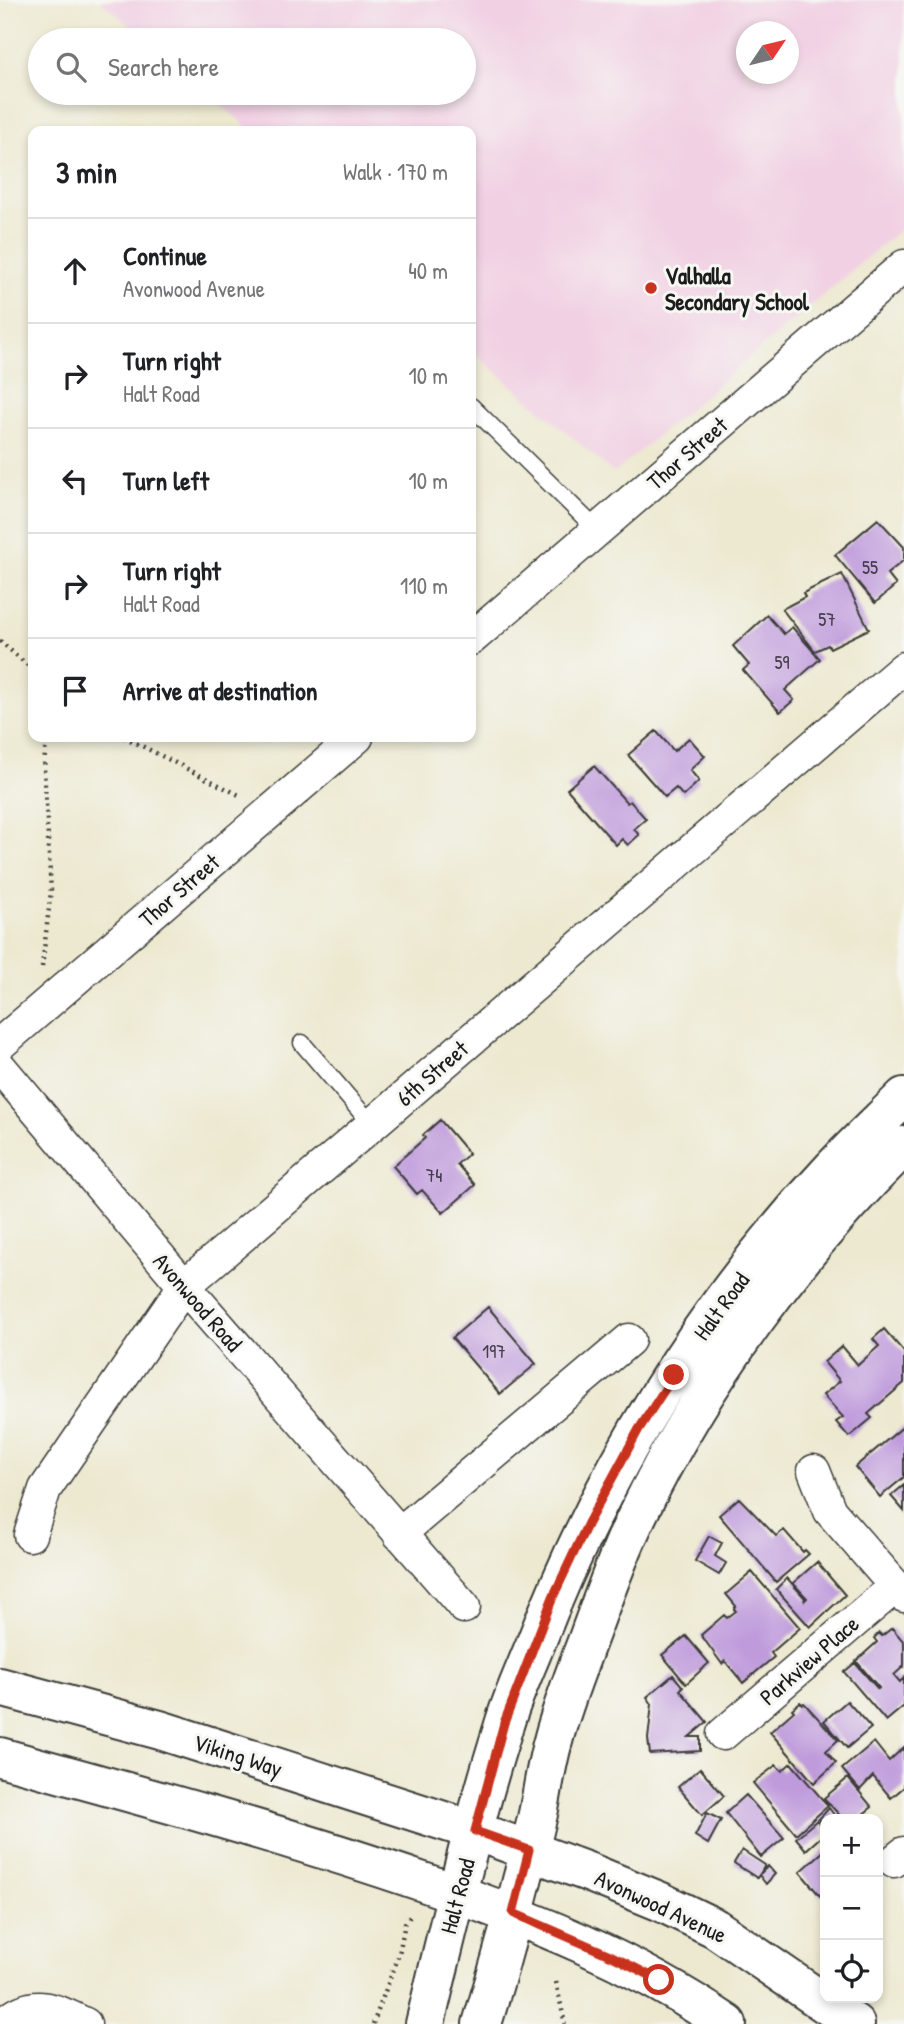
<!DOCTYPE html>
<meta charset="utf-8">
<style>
body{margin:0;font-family:"Patrick Hand",sans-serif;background:#f2f2f2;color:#202124}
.controls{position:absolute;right:21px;bottom:21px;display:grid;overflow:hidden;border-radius:14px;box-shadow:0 4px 10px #0003}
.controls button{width:63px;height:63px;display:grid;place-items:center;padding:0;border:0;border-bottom:2px solid #e0e0e0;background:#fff;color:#202124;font:35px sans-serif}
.compass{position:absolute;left:736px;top:21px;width:63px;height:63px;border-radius:50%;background:#fff;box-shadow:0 4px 10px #0003;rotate:55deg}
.stop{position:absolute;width:21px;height:21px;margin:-16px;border:5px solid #c8321e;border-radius:50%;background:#fff}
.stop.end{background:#c8321e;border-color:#fff;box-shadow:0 2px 7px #0008}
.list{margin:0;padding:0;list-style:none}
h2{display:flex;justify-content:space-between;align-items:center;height:91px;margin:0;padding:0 28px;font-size:30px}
h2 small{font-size:23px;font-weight:400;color:#757577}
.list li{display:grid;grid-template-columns:46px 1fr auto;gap:21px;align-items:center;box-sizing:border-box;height:105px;padding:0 28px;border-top:2px solid #e0e0e0}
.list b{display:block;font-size:26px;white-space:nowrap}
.list p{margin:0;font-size:23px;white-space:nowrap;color:#757577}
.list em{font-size:23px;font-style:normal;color:#757577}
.icon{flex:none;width:38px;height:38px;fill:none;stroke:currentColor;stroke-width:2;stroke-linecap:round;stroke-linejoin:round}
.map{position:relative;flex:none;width:904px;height:2024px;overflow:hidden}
.search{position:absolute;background:#fff;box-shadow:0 4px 10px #0003;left:28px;top:28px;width:448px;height:77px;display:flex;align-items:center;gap:18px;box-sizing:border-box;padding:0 24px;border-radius:38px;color:#757577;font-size:26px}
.panel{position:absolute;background:#fff;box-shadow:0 4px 10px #0003;left:28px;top:126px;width:448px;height:616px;border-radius:14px}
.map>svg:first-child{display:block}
.built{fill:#f1d0e3;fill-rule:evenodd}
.building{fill:#bf9bdc}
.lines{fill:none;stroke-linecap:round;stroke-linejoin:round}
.service-casing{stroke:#3b3b37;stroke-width:19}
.minor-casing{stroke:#3b3b37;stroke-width:35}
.tertiary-casing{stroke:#3b3b37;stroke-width:42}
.secondary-casing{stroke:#3b3b37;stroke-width:42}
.path{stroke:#3b3b37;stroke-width:4.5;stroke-dasharray:2 5;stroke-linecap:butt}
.service{stroke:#fff;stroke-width:16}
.minor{stroke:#fff;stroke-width:32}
.tertiary{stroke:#fff;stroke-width:38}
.secondary{stroke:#fff;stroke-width:38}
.route{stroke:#c8321e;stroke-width:9}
.poi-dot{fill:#c8321e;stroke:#f6f6f2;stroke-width:2.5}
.labels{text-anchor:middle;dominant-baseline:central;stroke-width:6;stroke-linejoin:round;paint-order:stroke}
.number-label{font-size:19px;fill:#453c4c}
.poi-label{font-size:23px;font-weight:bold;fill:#1c1c1c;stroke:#f6f6f2;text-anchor:start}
.street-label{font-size:23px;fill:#1c1c1c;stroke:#f6f6f2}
</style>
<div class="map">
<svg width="904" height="2024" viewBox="0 0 904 2024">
<rect width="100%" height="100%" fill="#f6f6f2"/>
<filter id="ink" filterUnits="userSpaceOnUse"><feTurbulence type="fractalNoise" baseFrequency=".0143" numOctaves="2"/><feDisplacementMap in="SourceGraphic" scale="14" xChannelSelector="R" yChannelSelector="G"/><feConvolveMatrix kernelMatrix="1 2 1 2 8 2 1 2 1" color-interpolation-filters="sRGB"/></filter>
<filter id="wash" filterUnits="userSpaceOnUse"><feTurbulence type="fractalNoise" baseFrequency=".00686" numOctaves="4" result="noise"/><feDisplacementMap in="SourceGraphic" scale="28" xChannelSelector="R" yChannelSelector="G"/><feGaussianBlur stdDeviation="1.57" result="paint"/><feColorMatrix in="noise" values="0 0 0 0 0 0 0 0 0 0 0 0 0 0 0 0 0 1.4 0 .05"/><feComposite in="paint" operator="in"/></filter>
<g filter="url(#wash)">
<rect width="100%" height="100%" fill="#ede9d1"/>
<path class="built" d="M100 0H904V226L614 473 471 350V131H252L207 93H464V40H146ZM746 32H788V74H746Z"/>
<g id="blocks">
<path class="building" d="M878 519 904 547V560L887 574 896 585 875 603 835 555Z
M842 574 869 629 830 648 828 645 815 651 782 609 805 597 803 593Z
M767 615 784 634 792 627 820 659 785 690 794 700 780 712 743 670 749 665 733 646Z
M656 731 674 751 689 738 705 756 690 770 699 781 683 796 676 788 665 797 628 755Z
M594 766 627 803 630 801 646 819 634 829 639 835 628 845 622 839 616 845 567 789Z
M440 1120 469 1154 457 1164 475 1185 443 1213 422 1190 417 1194 393 1166 425 1138 423 1135Z
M488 1307 536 1364 500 1394 452 1338Z
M884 1329 904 1352V1383L868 1414 872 1418 849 1437 836 1422 843 1417 823 1395 840 1381 824 1362 842 1346 858 1365 879 1346 873 1339Z
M904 1426V1477L880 1497 855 1467Z
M904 1485V1511L891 1496Z
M739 1498 776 1536 784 1530 803 1552 805 1550 809 1554 776 1582 719 1515Z
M709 1536 722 1543 715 1556 726 1563 719 1575 695 1561Z
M817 1562 845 1595 810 1627 776 1589 787 1578 805 1598 804 1601 807 1598 793 1583Z
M752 1572 800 1628 771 1653 774 1657 743 1683 725 1661 722 1664 701 1635 724 1615 727 1618 736 1611 734 1609 736 1606 726 1594Z
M892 1628 904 1642V1666L894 1675 900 1682 904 1678V1706L886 1721 844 1672 855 1663 878 1689 879 1688 856 1661 877 1642 874 1638 879 1633 882 1636Z
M686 1636 709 1663 686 1684 662 1655Z
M673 1675 683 1687 680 1690 707 1722 689 1737H700V1751L650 1754 648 1739 652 1704 647 1697Z
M847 1701 871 1728 847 1748 824 1721Z
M800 1702 802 1704 804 1703 838 1740 826 1751 836 1763 814 1783 770 1732 794 1711 792 1709Z
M874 1742 889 1761 904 1747V1787L891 1798 873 1776 860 1790 842 1769Z
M791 1763 828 1806 796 1834 753 1783 776 1765 782 1771Z
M700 1768 724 1796 702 1815 678 1787Z
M848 1778 872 1807 857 1819H843L824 1798Z
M746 1795 784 1838 761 1857 726 1813Z
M829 1808 837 1819H825V1827L819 1819Z
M707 1813 721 1820 708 1844 695 1836Z
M817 1820 825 1833 806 1850 796 1838Z
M742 1850 765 1865 760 1874 768 1866 775 1874 766 1884 759 1875 757 1878 734 1863Z
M825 1850V1891L820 1896 800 1872Z"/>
</g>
</g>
<g filter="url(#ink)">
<use href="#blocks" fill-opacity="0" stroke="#3b3b37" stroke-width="2"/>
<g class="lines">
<g class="service-casing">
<path id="service" d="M471 406 597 530
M302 1043 372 1125"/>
</g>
<g class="minor-casing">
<path id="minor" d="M471 639 904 266
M0 1044 357 737
M0 1067 184 1286 464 1607
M814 1471 830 1511 904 1596
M399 1534 629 1340
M30 1535 45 1489 184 1286 904 668
M723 1734 896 1586
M894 1861 904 1853
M4 2024C33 1997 54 2009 85 2024"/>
</g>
<g class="tertiary-casing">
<path id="tertiary" d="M425 2024C449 1924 473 1823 504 1725 512 1698 524 1672 535 1645 602 1471 704 1305 832 1169 855 1144 880 1121 904 1097
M482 2024C503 1955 522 1885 538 1814 543 1790 546 1765 553 1741 562 1706 576 1671 589 1636 604 1595 619 1553 638 1514 702 1382 799 1248 904 1146"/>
</g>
<g class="secondary-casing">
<path id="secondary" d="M0 1687 160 1730 475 1831 588 1872 659 1901 715 1928 855 2024
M0 1757C143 1796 286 1835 426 1883 535 1921 631 1959 727 2024"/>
</g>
<path class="path" d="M0 641 33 670
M124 737 241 796
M42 967 51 891 44 768 46 737
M556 1982 565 2024
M373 2024 399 1954 405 1923 412 1914"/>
<use href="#service" class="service"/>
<use href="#minor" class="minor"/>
<use href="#tertiary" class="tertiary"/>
<use href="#secondary" class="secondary"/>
</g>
</g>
<g class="lines" filter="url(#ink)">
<path class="route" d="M659 1980 612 1956 513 1913 529 1850 475 1831 504 1723 553 1597 588 1523 639 1429 674 1375"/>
</g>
<circle class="poi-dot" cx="651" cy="288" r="7"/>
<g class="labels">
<g class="number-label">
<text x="870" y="567">55</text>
<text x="827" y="619">57</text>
<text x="782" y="662">59</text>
<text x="434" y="1175">74</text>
<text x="494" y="1351">197</text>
</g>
<g class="poi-label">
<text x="665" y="275">Valhalla<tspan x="665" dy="26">Secondary School</tspan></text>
</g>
<g class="street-label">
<text transform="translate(687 453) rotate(-41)">Thor Street</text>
<text transform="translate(179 890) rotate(-41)">Thor Street</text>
<text transform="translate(432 1073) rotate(-41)">6th Street</text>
<text transform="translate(198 1302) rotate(49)">Avonwood Road</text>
<text transform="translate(721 1306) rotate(-54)">Halt Road</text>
<text transform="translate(809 1660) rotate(-41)">Parkview Place</text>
<text transform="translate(238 1755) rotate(18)">Viking Way</text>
<text transform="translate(457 1896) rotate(-75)">Halt Road</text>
<text transform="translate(661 1906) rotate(25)">Avonwood Avenue</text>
</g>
</g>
</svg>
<div class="controls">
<button>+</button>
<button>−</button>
<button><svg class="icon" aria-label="locate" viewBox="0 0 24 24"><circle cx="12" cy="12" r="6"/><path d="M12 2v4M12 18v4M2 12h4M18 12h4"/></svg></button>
</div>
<svg class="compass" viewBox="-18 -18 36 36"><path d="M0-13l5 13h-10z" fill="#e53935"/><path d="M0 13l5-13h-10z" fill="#757577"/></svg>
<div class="stop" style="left:659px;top:1980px"></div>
<div class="stop end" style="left:674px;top:1375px"></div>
<div class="search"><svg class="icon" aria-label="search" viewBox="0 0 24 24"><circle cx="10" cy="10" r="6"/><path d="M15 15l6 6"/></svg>Search here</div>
<section class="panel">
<h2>3 min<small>Walk · 170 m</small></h2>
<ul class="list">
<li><svg class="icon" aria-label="ahead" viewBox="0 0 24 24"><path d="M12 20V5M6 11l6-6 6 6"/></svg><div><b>Continue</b><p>Avonwood Avenue</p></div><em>40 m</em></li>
<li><svg class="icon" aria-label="right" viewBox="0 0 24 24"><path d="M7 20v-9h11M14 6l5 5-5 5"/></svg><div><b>Turn right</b><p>Halt Road</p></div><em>10 m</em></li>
<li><svg class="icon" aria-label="left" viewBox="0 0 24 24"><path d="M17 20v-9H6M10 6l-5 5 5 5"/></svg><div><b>Turn left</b></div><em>10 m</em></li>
<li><svg class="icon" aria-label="right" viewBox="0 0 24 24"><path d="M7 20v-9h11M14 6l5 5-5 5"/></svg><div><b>Turn right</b><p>Halt Road</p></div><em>110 m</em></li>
<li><svg class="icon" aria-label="arrive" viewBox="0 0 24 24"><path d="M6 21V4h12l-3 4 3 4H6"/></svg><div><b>Arrive at destination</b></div></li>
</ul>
</section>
</div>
